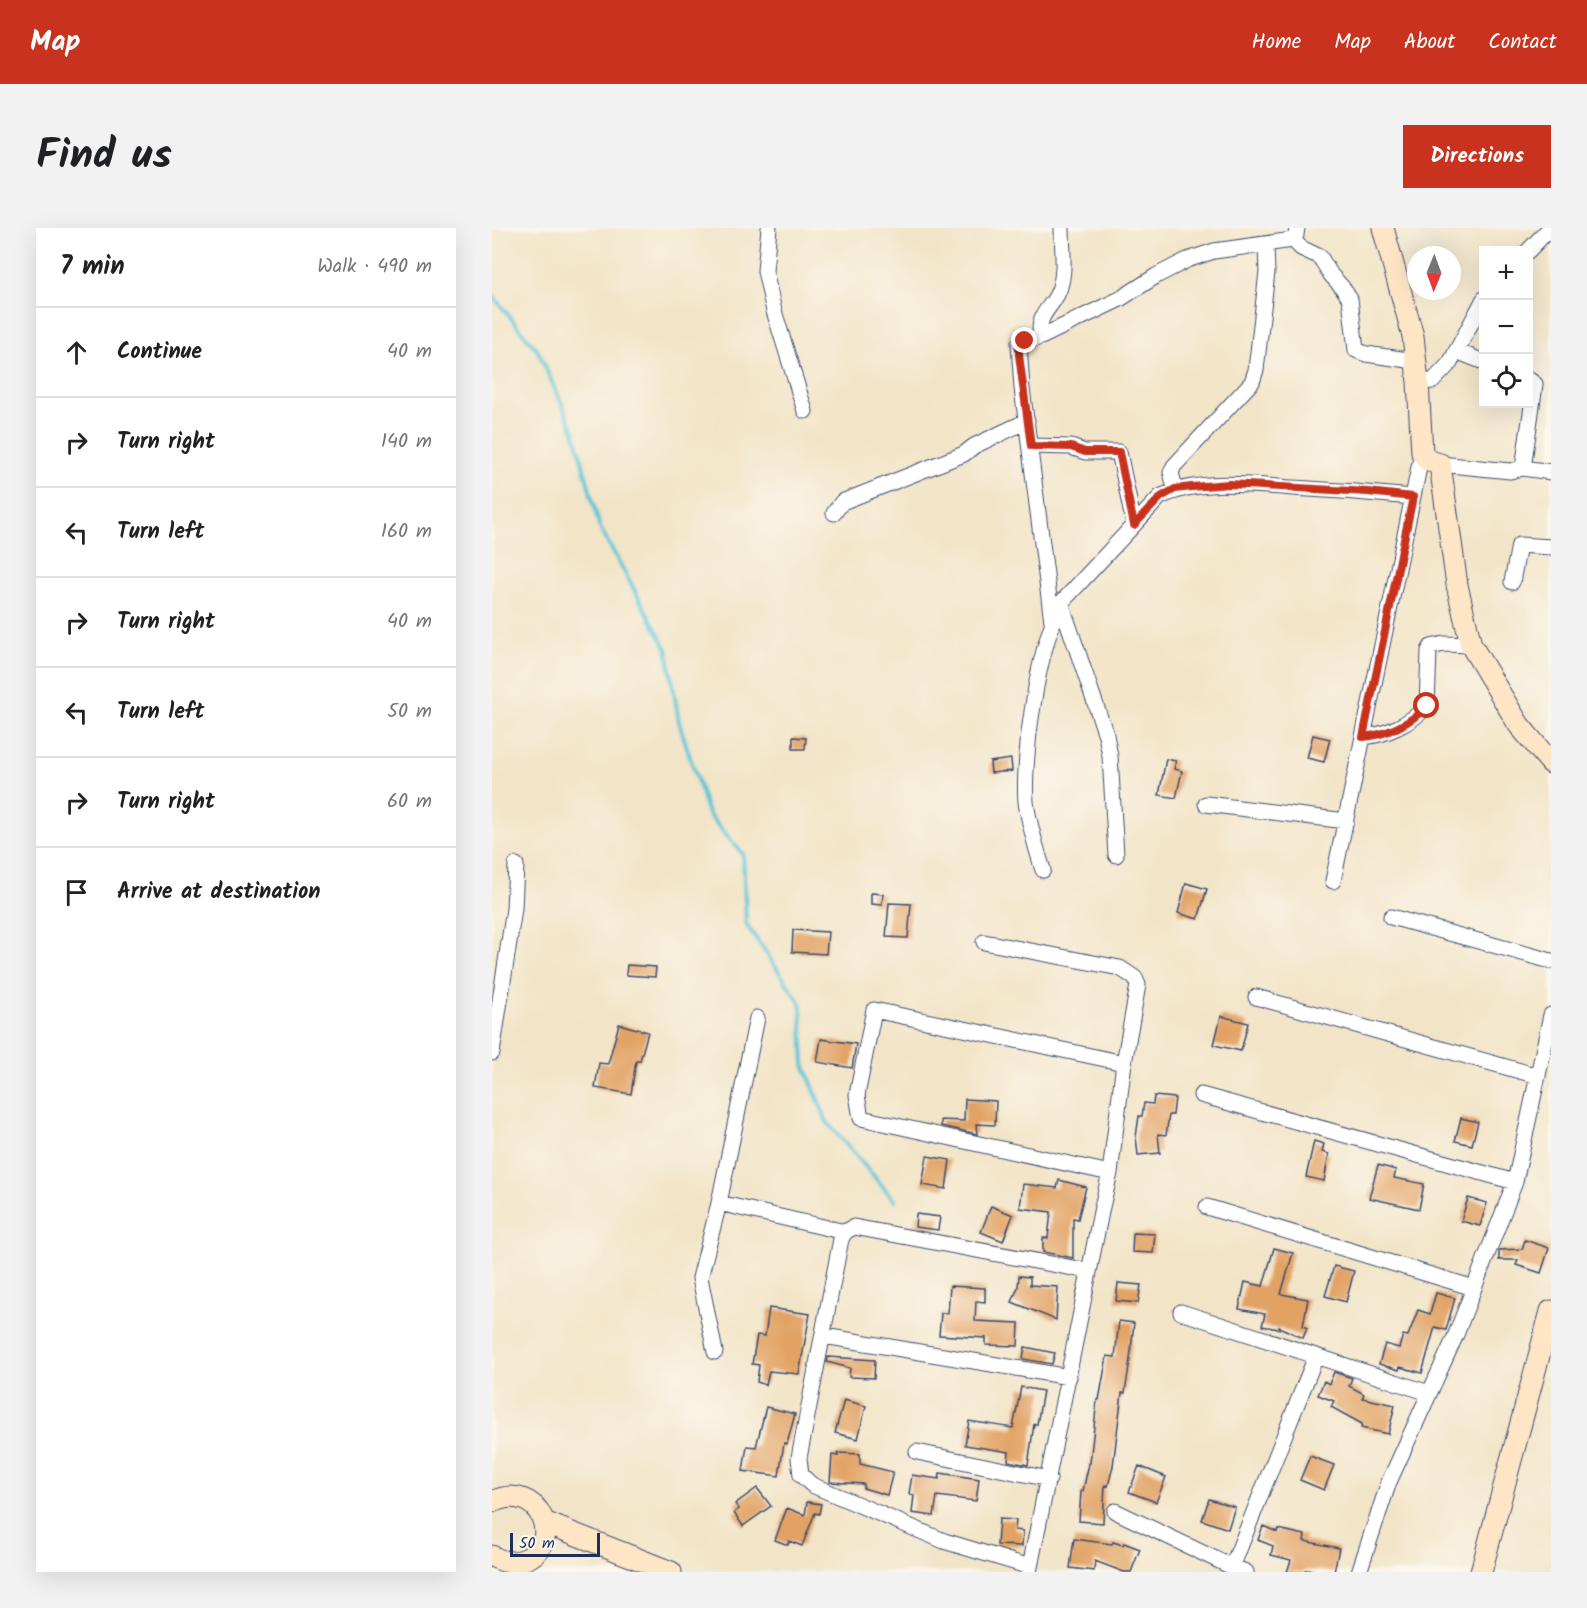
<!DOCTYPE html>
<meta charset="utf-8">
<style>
body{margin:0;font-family:Kalam,sans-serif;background:#f2f2f2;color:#202124}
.controls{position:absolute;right:18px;top:18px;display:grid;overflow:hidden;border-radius:0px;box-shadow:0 6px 24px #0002}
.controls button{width:54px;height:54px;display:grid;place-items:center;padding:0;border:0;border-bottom:2px solid #e0e0e0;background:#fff;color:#202124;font:30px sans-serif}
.compass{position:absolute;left:915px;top:18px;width:54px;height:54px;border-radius:50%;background:#fff;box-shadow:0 6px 24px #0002;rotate:181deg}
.scale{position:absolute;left:18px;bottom:15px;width:90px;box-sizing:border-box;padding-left:6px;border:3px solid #1b2f5e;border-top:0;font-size:16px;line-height:21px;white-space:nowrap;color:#1b2f5e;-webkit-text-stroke:4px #fbf7ec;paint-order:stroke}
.stop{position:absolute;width:18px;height:18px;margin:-14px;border:4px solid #c8321e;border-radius:50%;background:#fff}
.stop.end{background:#c8321e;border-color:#fff;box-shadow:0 2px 6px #0008}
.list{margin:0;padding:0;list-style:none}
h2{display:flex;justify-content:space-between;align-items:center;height:78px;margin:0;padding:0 24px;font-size:26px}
h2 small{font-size:20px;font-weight:400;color:#757577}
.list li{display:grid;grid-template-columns:39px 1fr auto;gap:18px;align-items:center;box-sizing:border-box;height:90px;padding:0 24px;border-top:2px solid #e0e0e0}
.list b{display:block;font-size:22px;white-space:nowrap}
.list em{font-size:20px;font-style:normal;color:#757577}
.icon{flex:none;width:33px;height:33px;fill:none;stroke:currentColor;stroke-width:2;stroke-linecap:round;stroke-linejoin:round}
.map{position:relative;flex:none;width:1059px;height:1344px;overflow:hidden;border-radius:0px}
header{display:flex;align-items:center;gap:36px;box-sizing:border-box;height:84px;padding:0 30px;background:#c8321e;color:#fff}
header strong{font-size:28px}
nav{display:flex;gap:33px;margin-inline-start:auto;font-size:21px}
.intro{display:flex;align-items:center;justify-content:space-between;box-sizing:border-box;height:144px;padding:0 36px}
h1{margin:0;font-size:42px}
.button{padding:15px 27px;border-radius:0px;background:#c8321e;color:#fff;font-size:21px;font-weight:700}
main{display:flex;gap:36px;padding:0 36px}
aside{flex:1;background:#fff;border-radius:0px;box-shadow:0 6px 24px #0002}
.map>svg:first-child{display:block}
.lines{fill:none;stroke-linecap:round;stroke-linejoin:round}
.stream{stroke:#5bc5d7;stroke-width:4}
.building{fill:#e2a264}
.street-casing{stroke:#3b4a6e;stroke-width:17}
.secondary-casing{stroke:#3b4a6e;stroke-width:23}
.street{stroke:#fff;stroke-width:15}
.secondary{stroke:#fde5c5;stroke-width:21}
.route{stroke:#c8321e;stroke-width:8}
</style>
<header>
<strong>Map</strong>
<nav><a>Home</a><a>Map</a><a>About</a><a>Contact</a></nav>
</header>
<div class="intro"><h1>Find us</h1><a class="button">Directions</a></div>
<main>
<aside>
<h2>7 min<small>Walk · 490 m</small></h2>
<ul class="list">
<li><svg class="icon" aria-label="ahead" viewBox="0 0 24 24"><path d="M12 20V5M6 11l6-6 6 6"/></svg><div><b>Continue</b></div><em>40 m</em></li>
<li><svg class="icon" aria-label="right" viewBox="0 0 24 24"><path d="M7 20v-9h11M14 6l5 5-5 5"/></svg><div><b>Turn right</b></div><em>140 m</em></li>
<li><svg class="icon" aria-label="left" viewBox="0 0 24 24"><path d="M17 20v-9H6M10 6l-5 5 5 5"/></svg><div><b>Turn left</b></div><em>160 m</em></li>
<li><svg class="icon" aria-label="right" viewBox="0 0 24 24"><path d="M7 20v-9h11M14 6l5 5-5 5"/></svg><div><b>Turn right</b></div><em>40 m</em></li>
<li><svg class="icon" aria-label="left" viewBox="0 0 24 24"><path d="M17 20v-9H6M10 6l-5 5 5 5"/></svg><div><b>Turn left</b></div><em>50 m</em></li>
<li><svg class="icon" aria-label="right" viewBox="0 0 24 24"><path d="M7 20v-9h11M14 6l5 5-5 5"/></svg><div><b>Turn right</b></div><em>60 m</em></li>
<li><svg class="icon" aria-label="arrive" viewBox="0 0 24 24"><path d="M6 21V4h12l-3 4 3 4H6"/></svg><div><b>Arrive at destination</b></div></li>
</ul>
</aside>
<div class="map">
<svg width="1059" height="1344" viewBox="0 0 1059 1344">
<rect width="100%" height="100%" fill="#fbf7ec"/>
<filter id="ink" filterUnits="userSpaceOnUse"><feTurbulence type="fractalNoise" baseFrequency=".0167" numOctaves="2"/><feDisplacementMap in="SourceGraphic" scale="12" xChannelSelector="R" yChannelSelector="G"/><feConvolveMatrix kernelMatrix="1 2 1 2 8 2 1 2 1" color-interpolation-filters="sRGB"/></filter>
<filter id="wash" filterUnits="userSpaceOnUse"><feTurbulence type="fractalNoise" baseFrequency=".008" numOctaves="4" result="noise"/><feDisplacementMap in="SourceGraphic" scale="24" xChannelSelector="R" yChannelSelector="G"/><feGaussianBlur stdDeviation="1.35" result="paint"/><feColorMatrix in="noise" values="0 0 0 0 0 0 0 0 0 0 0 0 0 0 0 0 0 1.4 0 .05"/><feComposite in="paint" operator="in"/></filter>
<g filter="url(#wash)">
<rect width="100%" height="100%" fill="#f2e4c7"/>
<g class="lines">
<path class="stream" d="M0 67 46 123 82 203 108 300 175 421 187 494 216 586 251 626 254 696 309 776 312 836 335 894 403 973"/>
</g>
<g id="blocks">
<path class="building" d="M821 507 838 511 832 534 815 530Z
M301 509 314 510 313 521H301Z
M519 531 520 543 499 545 498 534Z
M674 531 684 533 682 541 690 543 684 570 667 567Z
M694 655 715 661 706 691 686 685Z
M379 665 391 666 390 677 379 676Z
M397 675 419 676 416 710 394 709Z
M301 702 336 704 334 726 300 724Z
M135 737 164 739 163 749 134 747Z
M729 788 756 795 749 823 722 817Z
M127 796 156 804 148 833H144L139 866 103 860 107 835 116 836Z
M329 811 364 816 360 840 325 834Z
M662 868 683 870 681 887H677L674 907 666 906 668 925 646 927 644 909 647 888H650L652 875 661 876Z
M473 871 504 873 503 897 484 896 485 906 449 898V892L472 893Z
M969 890 986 894 980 917 963 913Z
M822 913 832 916 830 924 837 926 832 953 814 949Z
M435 928 458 932 454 961 430 957Z
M886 937 904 942 902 950 932 956 927 981 877 970Z
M567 952 594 959 586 991 581 990V1030L551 1024V1010H556L559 984 528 980 531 956 565 960Z
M976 970 995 975 988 998 969 993Z
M499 978 521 987 511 1013 489 1004Z
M424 986 448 989 446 1002 423 999Z
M641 1005 663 1006 661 1025 640 1024Z
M1033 1012 1057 1020 1049 1045 1024 1037 1026 1032H1007V1022L1030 1021Z
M782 1020 801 1025 789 1066 816 1071 811 1098 815 1100 811 1110 787 1099V1101L770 1098 773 1086 747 1081 753 1054 771 1058Z
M842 1038 862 1043 854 1074 833 1068Z
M527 1048 538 1049V1057L566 1059 564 1092 520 1074 526 1059Z
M626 1055 649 1057 646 1075 624 1073Z
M458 1058 493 1060V1074L484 1073 483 1093 527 1095 526 1118 494 1117V1110L447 1107 449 1085H456Z
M944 1065 963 1070 954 1102 943 1099 930 1145 908 1139 907 1142 887 1136 893 1116 907 1120 911 1107 916 1108 926 1082 938 1086Z
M277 1080 318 1086 307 1146 277 1143 274 1157 265 1154 267 1137 260 1136 265 1107 273 1108Z
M627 1093 642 1095 638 1131 633 1165H630L621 1238 616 1258 613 1257 611 1295 587 1293 589 1263H591L597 1235H598L605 1172H607L615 1128 623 1129Z
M533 1119 563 1125 560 1136 531 1131Z
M336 1129 383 1132 382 1150 357 1149 358 1140 335 1134Z
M842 1144 860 1150 857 1158 872 1166 870 1170 903 1177 896 1206 869 1200 870 1196 839 1179 842 1173 826 1167 832 1153 837 1156Z
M529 1159 551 1163 545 1196H542L536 1237 516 1233 517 1224 473 1217 477 1193 521 1200Z
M352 1172 374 1178 366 1211 343 1205Z
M274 1179 303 1186 295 1216 292 1215 287 1248 251 1243 255 1218 264 1219Z
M346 1225 368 1226V1236L401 1244 395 1267 371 1260 372 1256 338 1254 340 1227 346 1228Z
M818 1228 842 1237 832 1262 808 1252Z
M647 1238 674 1249 664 1274 637 1264Z
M448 1245 487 1251 484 1273 445 1268 442 1288 420 1285 422 1267 417 1266 420 1247 447 1251Z
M265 1260 279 1278 251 1298 242 1285 247 1281 243 1276Z
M717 1271 743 1279 736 1301 710 1292Z
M315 1274 329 1276 327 1286 323 1285 310 1318 297 1313 296 1317 283 1312 295 1280 313 1287Z
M507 1291 524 1292 523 1302 531 1303 530 1318 505 1317Z
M771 1298 785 1304 786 1301 813 1307 812 1313 847 1320 842 1344 813 1342 812 1344H795L799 1332 779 1327 781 1318 766 1312Z
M582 1311 620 1316 621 1314 631 1317 632 1315 648 1321 639 1344H632L603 1333 602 1343 578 1340Z"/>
</g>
</g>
<g filter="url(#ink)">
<use href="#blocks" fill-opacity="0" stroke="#3b4a6e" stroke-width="1.5"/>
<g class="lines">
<g class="street-casing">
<path id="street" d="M277 0 273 43 282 83 313 183
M801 12 809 20 828 29 839 47 850 59 858 71 864 122 874 126 923 133
M1036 23 1058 0
M549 109C544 85 560 81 567 62 574 43 570 19 570 0
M964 123 992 134
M926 154 941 153 958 135 992 71
M539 218 579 219 593 224H627L642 297
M948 236 1018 243 1031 240 1059 244
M1031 240 1042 164 1043 156 1036 151
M683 261 679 244 682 238 760 154 764 142 775 44 774 16
M342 285 350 274 472 226 482 218 535 193
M1020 354 1027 317 1059 319
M569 375 614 507 618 528 624 627
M560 393 530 160 527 116 549 109 628 71 664 48 695 32 722 23 801 12 804 7 805 0
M871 509C895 507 919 495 935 478L937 423 939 419 952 416 979 417
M714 576 854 593
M551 642C544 619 537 597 534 574 532 551 535 527 537 505 543 460 550 416 569 375L668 269C707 250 759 257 801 260 841 262 881 265 921 269
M841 653 930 225
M899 689 1059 733
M492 714 628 740 643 750 646 757 632 835 618 945 610 979 537 1344
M764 769 1046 848
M0 825 22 681 24 637
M709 867 1023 954
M618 945 369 890 365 867 382 782 632 835
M227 975 353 1004
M715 979 982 1060
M689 1084 937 1165
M332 1108 577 1149
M223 1124 208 1050 227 975 265 790
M425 1224 557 1251
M623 1283 740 1339 754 1344
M538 1339 452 1313 320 1257 309 1247 307 1230 349 1011 353 1004 362 999 597 1043
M740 1339 824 1128
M867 1344 897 1254 963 1109 1023 954 1059 787"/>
</g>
<g class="secondary-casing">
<path id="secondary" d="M891 0 921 108 926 154 930 225 937 233 948 236 965 357 979 417 1027 497 1059 535
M0 1274C48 1251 74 1317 31 1332 20 1336 10 1334 0 1328
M52 1294 179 1344
M989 1344 1059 1083"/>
</g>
<use href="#street" class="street"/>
<use href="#secondary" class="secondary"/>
</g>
</g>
<g class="lines" filter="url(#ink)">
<path class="route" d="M533 113 527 116V127L539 218 579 219 593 224H627L642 297 669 269 683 261 700 259 737 256 876 264 921 269 871 509C895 507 919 495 935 478"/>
</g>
</svg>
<div class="controls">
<button>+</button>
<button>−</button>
<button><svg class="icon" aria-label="locate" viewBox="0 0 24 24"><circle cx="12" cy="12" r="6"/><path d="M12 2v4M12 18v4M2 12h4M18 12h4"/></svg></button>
</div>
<svg class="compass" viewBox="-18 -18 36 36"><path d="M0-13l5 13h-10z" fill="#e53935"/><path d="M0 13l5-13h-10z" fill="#757577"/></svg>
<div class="scale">50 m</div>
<div class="stop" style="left:935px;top:478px"></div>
<div class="stop end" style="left:533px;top:113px"></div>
</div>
</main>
